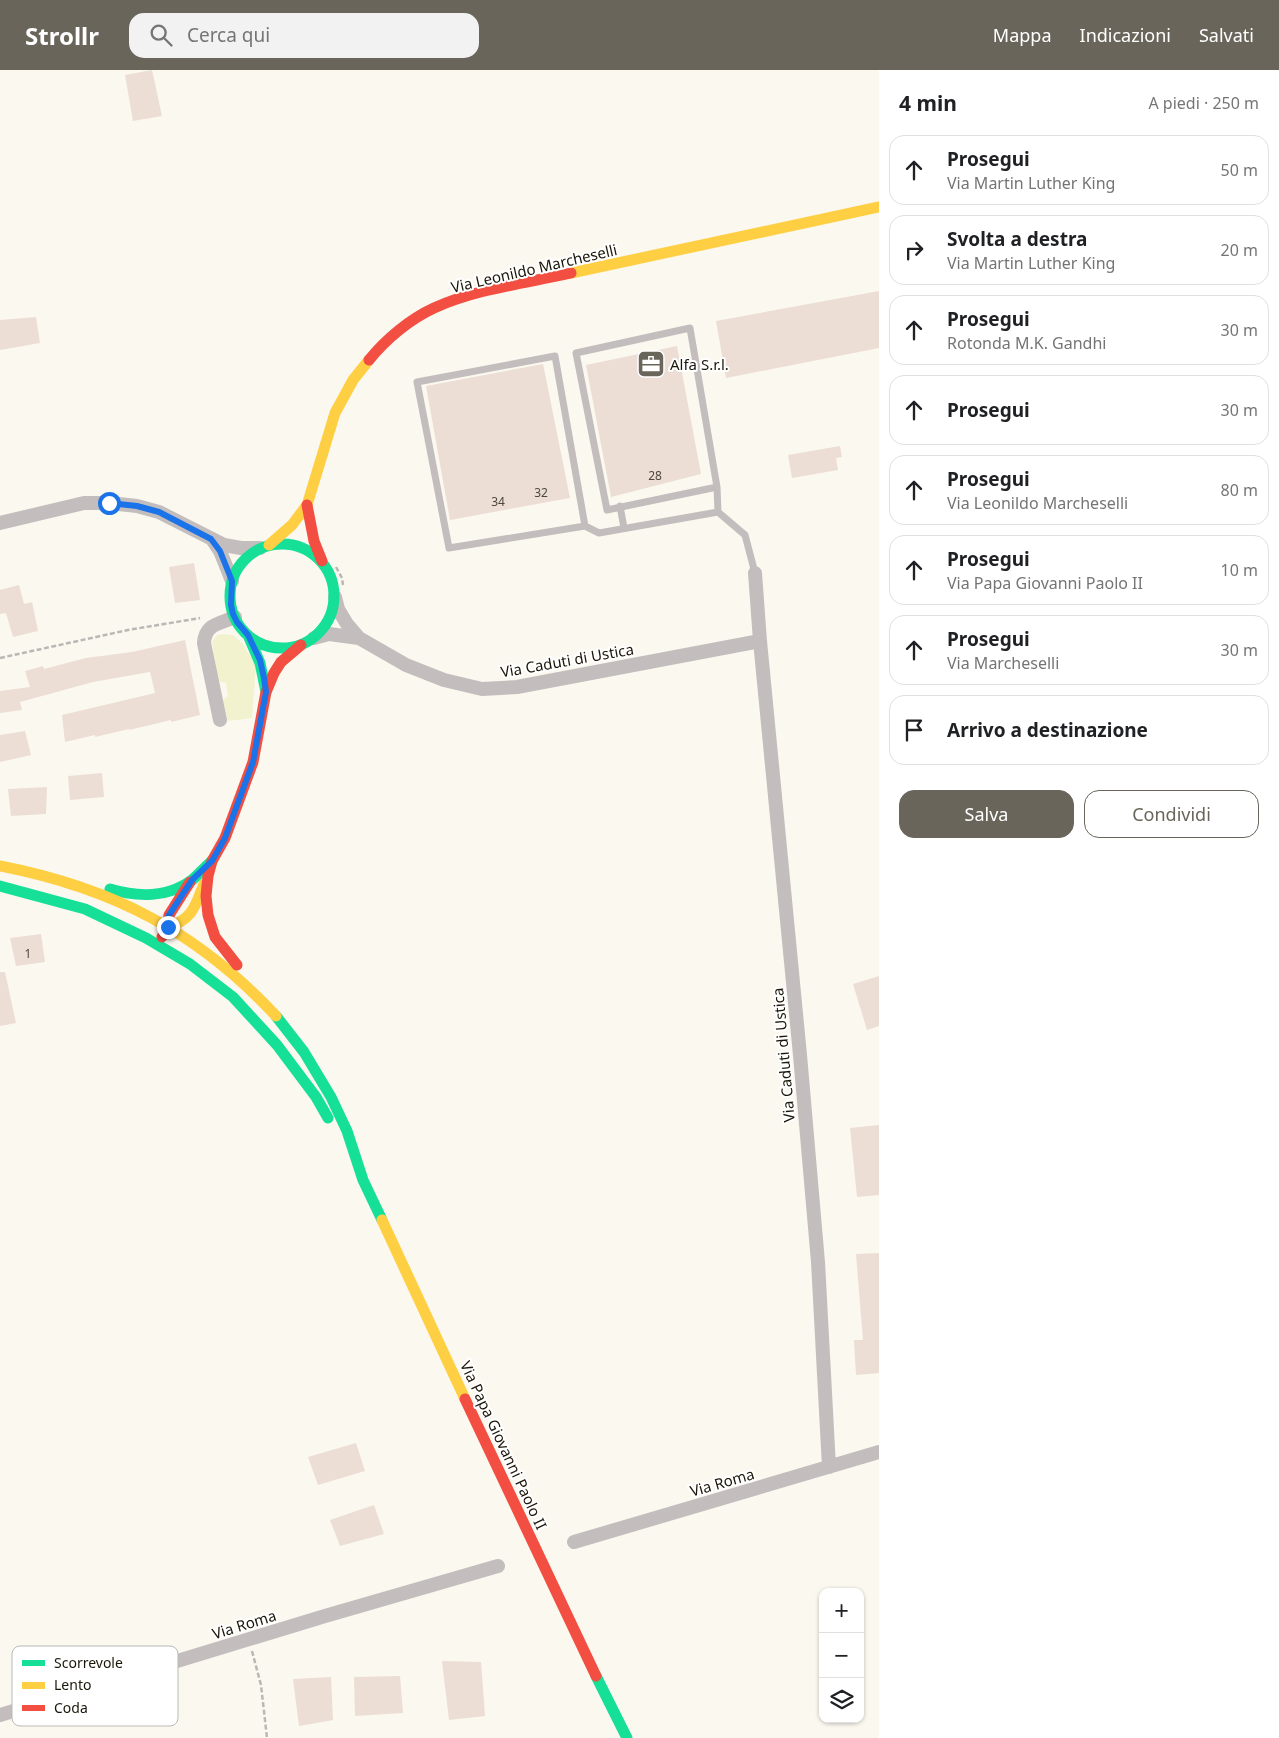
<!DOCTYPE html>
<html lang="it">
<meta charset="utf-8">
<style>
body{margin:0;font-family:"Noto Sans",sans-serif;background:#f2f2f2;color:#202124}
.controls{position:absolute;right:15px;bottom:15px;display:grid;overflow:hidden;border-radius:10px;box-shadow:0 1px 4px #0004}
.controls button{width:45px;height:45px;display:grid;place-items:center;padding:0;border:0;border-bottom:1px solid #e0e0e0;background:#fff;color:#202124;font:25px sans-serif}
.stop{position:absolute;width:15px;height:15px;margin:-11px;border:4px solid #1a73e8;border-radius:50%;background:#fff}
.stop.end{background:#1a73e8;border-color:#fff;box-shadow:0 1px 5px #0008}
.list{margin:0;padding:0;list-style:none}
h2{display:flex;justify-content:space-between;align-items:center;height:65px;margin:0;padding:0 20px;font-size:21px}
h2 small{font-size:16px;font-weight:400;color:#757577}
.list li{display:grid;grid-template-columns:32px 1fr auto;gap:15px;align-items:center;box-sizing:border-box;height:70px;margin:0 10px 10px;padding:0 10px;border:1px solid #e0e0e0;border-radius:15px}
.list b{display:block;font-size:19px;white-space:nowrap}
.list p{margin:0;font-size:16px;white-space:nowrap;color:#757577}
.list em{font-size:16px;font-style:normal;color:#757577}
.actions{display:flex;gap:10px;padding:15px 20px}
.actions a{flex:1;padding:11px 0;border:1px solid #69655a;border-radius:15px;text-align:center;font-size:18px;color:#69655a}
.actions .main{background:#69655a;color:#fff}
.icon{flex:none;width:28px;height:28px;fill:none;stroke:currentColor;stroke-width:2;stroke-linecap:round;stroke-linejoin:round}
.map{position:relative;flex:none;width:879px;height:1668px;overflow:hidden}
header{display:flex;align-items:center;gap:30px;box-sizing:border-box;height:70px;padding:0 25px;background:#69655a;color:#fff}
header strong{font-size:24px}
nav{display:flex;gap:28px;margin-inline-start:auto;font-size:18px}
.search{width:350px;height:45px;background:#f2f2f2;display:flex;align-items:center;gap:12px;box-sizing:border-box;padding:0 18px;border-radius:15px;color:#757577;font-size:19px}
main{display:flex}
aside{flex:1;background:#fff}
.map>svg:first-child{display:block}
.green{fill:#f2f3ce}
.building{fill:#ecded4}
.lines{fill:none;stroke-linecap:round;stroke-linejoin:round}
.path{stroke:#bcb7b5;stroke-width:2.5;stroke-dasharray:5 2.5;stroke-linecap:butt}
.lane{stroke:#c4bdbd;stroke-width:7}
.street{stroke:#c4bdbd;stroke-width:14}
.fast{stroke:#16e098;stroke-width:11}
.slow{stroke:#ffcf43;stroke-width:11}
.jam{stroke:#f24e42;stroke-width:11}
.jam-bridge{stroke:#f24e42;stroke-width:11}
.route{stroke:#1a73e8;stroke-width:6}
.labels{text-anchor:middle;dominant-baseline:central;stroke-width:4;stroke-linejoin:round;paint-order:stroke}
.number-label{font-size:12px;fill:#4e483c}
.street-label{font-size:15px;fill:#1a1609;stroke:#fff}
.poi-label{font-size:15px;fill:#1a1609;stroke:#fff;text-anchor:start}
.key{fill:#fff;stroke:#bab9b5;stroke-width:1}
.key-label{font-size:14px;fill:#1a1609}
</style>
<header>
<strong>Strollr</strong>
<div class="search"><svg class="icon" aria-label="search" viewBox="0 0 24 24"><circle cx="10" cy="10" r="6"/><path d="M15 15l6 6"/></svg>Cerca qui</div>
<nav><a>Mappa</a><a>Indicazioni</a><a>Salvati</a></nav>
</header>
<main>
<div class="map">
<svg width="879" height="1668" viewBox="0 0 879 1668">
<rect width="100%" height="100%" fill="#fbf8f0"/>
<path class="green" d="M223 564 233 565 242 573 256 595 252 648 228 651 223 630 228 626 226 613 218 611 212 572 217 565Z"/>
<path class="building" d="M152 0 162 46 133 51 125 5Z
M879 221V278L726 308 716 251Z
M36 247 40 273 0 280V250Z
M677 276 701 404 611 427 586 295Z
M543 294 570 428 450 450 426 316Z
M840 376 842 387 836 388 838 400 792 408 788 385Z
M194 493 200 530 175 533 169 497Z
M19 515 24 534 32 532 38 561 13 567 6 543 0 544V520Z
M185 570 200 645 171 652V650L129 660V659L95 667V665L65 672 62 645 155 623 150 602 93 612 20 632 22 640 0 643V621L30 617 25 601 43 596 44 599 86 588 132 582Z
M25 661 31 685 0 692V665Z
M102 703 104 727 70 730 68 706Z
M47 717 46 744 11 746 8 719Z
M41 864 45 892 16 896 10 868Z
M0 902H5L16 953 0 956Z
M879 906V956L867 960 853 914Z
M879 1055V1125L857 1127 850 1058Z
M879 1183V1303L856 1305 854 1270H863L856 1184Z
M356 1373 365 1401 318 1415 308 1387Z
M374 1435 384 1464 340 1476 330 1450Z
M442 1591 481 1592 485 1646 449 1650Z
M400 1606 403 1643 355 1646 354 1607Z
M331 1607 333 1650 299 1656 293 1609Z"/>
<g class="lines">
<path class="path" d="M336 497 342 508 343 515
M0 588 128 560 200 548
M252 1581 261 1615 267 1668"/>
<path class="lane" d="M717 417 607 440 576 283 690 258 717 417 718 442
M620 436 624 458
M585 456 555 286 417 312 449 478 585 456 599 463 718 442 745 465 755 503"/>
<path class="street" d="M0 453 84 433H109L137 436 159 442 224 475 241 478H260
M212 469 220 481 232 511
M755 503 760 571
M335 527 338 539 347 554 359 568 406 595 444 610 482 619 517 617 760 571 800 985 818 1192 829 1397
M314 568 329 564 359 568
M220 650 204 573C205 554 219 554 235 547
M574 1472 879 1382
M0 1645 325 1546 498 1496"/>
<path class="fast" d="M230 526a52 52 0 1 1 104 0a52 52 0 1 1-104 0Z
M248 565 260 593 266 622
M0 816 85 839 146 868 190 894 233 927 277 975 316 1027 328 1048
M110 819C137 827 168 828 192 810 199 804 205 797 212 791
M276 946 304 982 331 1027 347 1061 363 1110 382 1150
M596 1606 627 1668"/>
<path class="slow" d="M571 203 879 137
M269 475 292 455 307 435 335 343 353 310 369 290
M0 796C113 818 198 862 276 946
M168 857C193 849 195 836 204 814
M382 1150 465 1329"/>
<path class="jam" d="M369 290C386 269 410 249 434 238 475 219 527 213 571 203
M307 435 314 471 322 491
M162 867 168 857 169 845 190 812
M237 895 215 867 208 845 206 826 208 806 212 791 225 768 253 692 266 622 274 603 281 592 301 575"/>
<path class="jam-bridge" d="M465 1329 596 1606"/>
</g>
<g class="lines">
<path class="route" d="M109 433 137 436 159 442 211 469 220 481 232 511 231 535 233 544 237 552 248 565 260 590 264 608 266 622 253 692 225 768 212 791 192 810 169 845 168 857"/>
</g>
<defs>
<g id="office-square" transform="scale(1.4375)"><rect x="-9" y="-9" width="18" height="18" rx="4" fill="#69655a" stroke="#fff"/><path d="M-6-3h4V-5.5h4V-3h4V5H-6ZM-1-4.5V-3h2v-1.5ZM-6 0V1H6V0Z" fill="#fff"/></g>
</defs>
<g fill-rule="evenodd">
<use href="#office-square" x="651" y="294"/>
</g>
<g class="labels">
<g class="number-label">
<text x="655" y="405">28</text>
<text x="541" y="422">32</text>
<text x="498" y="431">34</text>
<text x="28" y="883">1</text>
</g>
<g class="street-label">
<text transform="translate(534 198) rotate(-13)">Via Leonildo Marcheselli</text>
<text transform="translate(567 590) rotate(-10)">Via Caduti di Ustica</text>
<text transform="translate(783 985) rotate(-95)">Via Caduti di Ustica</text>
<text transform="translate(504 1375) rotate(65)">Via Papa Giovanni Paolo II</text>
<text transform="translate(722 1412) rotate(-16)">Via Roma</text>
<text transform="translate(244 1554) rotate(-17)">Via Roma</text>
</g>
<g class="poi-label">
<text x="670" y="294">Alfa S.r.l.</text>
</g>
</g>
<rect x="12" y="1576" width="166" height="80" rx="8" class="key"/>
<rect x="22" y="1590" width="23" height="6" fill="#16e098"/>
<rect x="22" y="1612" width="23" height="7" fill="#ffcf43"/>
<rect x="22" y="1635" width="23" height="6" fill="#f24e42"/>
<g class="key-label">
<text x="54" y="1598">Scorrevole</text>
<text x="54" y="1620">Lento</text>
<text x="54" y="1643">Coda</text>
</g>
</svg>
<div class="controls">
<button>+</button>
<button>−</button>
<button><svg class="icon" aria-label="layers" viewBox="0 0 24 24"><path d="M12 4l9 5-9 5-9-5zM3 14l9 5 9-5"/></svg></button>
</div>
<div class="stop" style="left:109px;top:433px"></div>
<div class="stop end" style="left:168px;top:857px"></div>
</div>
<aside>
<h2>4 min<small>A piedi · 250 m</small></h2>
<ul class="list">
<li><svg class="icon" aria-label="ahead" viewBox="0 0 24 24"><path d="M12 20V5M6 11l6-6 6 6"/></svg><div><b>Prosegui</b><p>Via Martin Luther King</p></div><em>50 m</em></li>
<li><svg class="icon" aria-label="right" viewBox="0 0 24 24"><path d="M7 20v-9h11M14 6l5 5-5 5"/></svg><div><b>Svolta a destra</b><p>Via Martin Luther King</p></div><em>20 m</em></li>
<li><svg class="icon" aria-label="ahead" viewBox="0 0 24 24"><path d="M12 20V5M6 11l6-6 6 6"/></svg><div><b>Prosegui</b><p>Rotonda M.K. Gandhi</p></div><em>30 m</em></li>
<li><svg class="icon" aria-label="ahead" viewBox="0 0 24 24"><path d="M12 20V5M6 11l6-6 6 6"/></svg><div><b>Prosegui</b></div><em>30 m</em></li>
<li><svg class="icon" aria-label="ahead" viewBox="0 0 24 24"><path d="M12 20V5M6 11l6-6 6 6"/></svg><div><b>Prosegui</b><p>Via Leonildo Marcheselli</p></div><em>80 m</em></li>
<li><svg class="icon" aria-label="ahead" viewBox="0 0 24 24"><path d="M12 20V5M6 11l6-6 6 6"/></svg><div><b>Prosegui</b><p>Via Papa Giovanni Paolo II</p></div><em>10 m</em></li>
<li><svg class="icon" aria-label="ahead" viewBox="0 0 24 24"><path d="M12 20V5M6 11l6-6 6 6"/></svg><div><b>Prosegui</b><p>Via Marcheselli</p></div><em>30 m</em></li>
<li><svg class="icon" aria-label="arrive" viewBox="0 0 24 24"><path d="M6 21V4h12l-3 4 3 4H6"/></svg><div><b>Arrivo a destinazione</b></div></li>
</ul>
<div class="actions"><a class="main">Salva</a><a>Condividi</a></div>
</aside>
</main>
